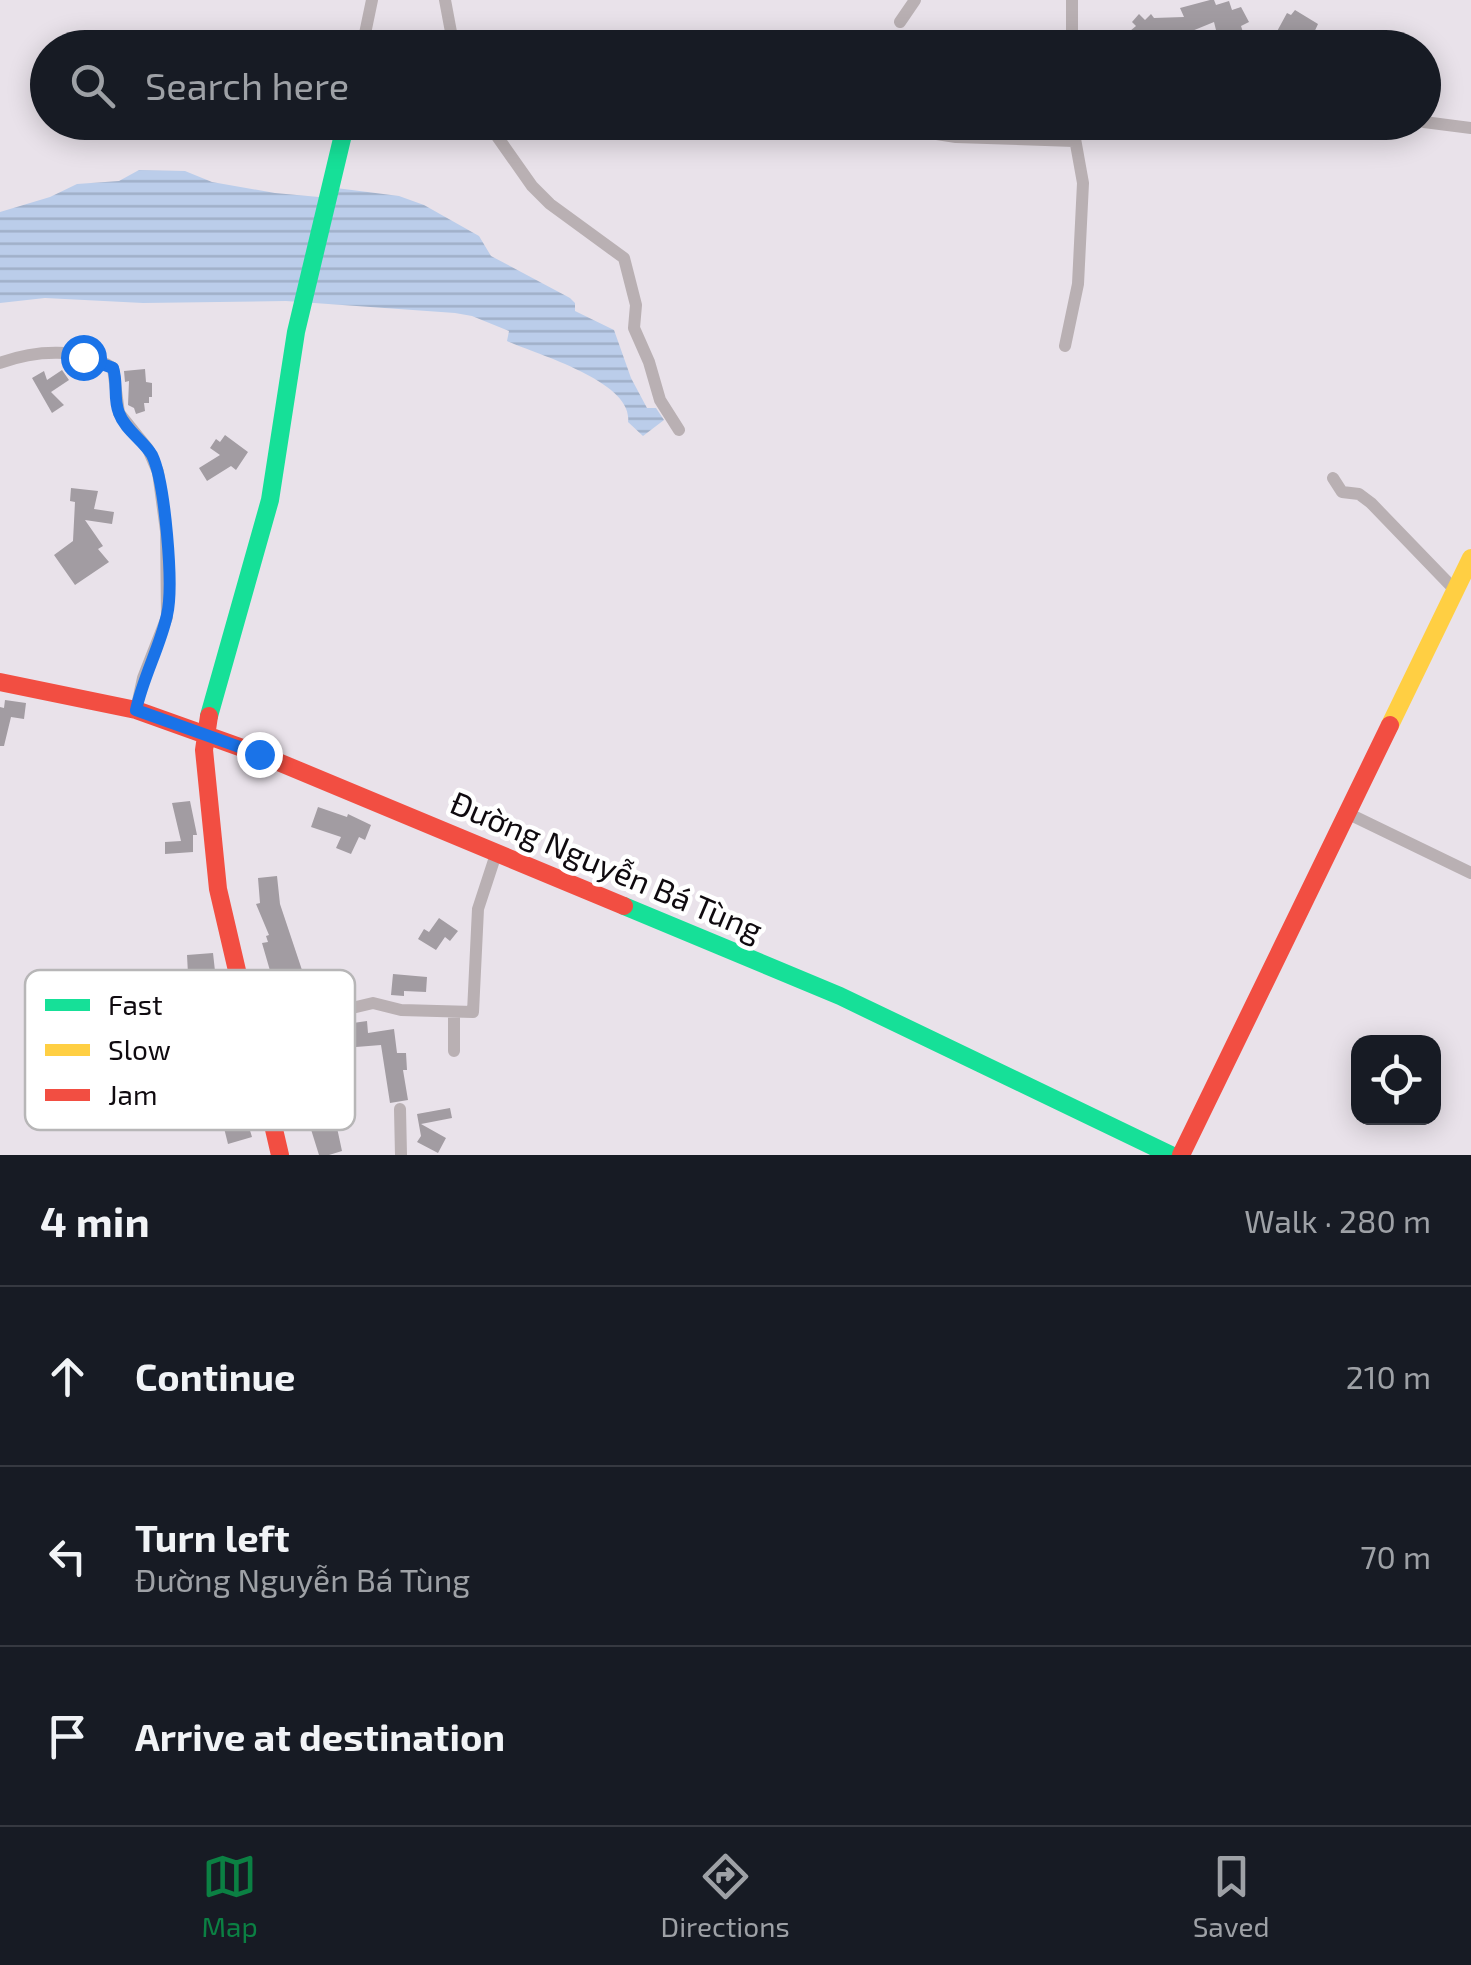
<!DOCTYPE html>
<meta charset="utf-8">
<style>
body{margin:0;font-family:"Exo 2",sans-serif;background:#20242c;color:#f1f3f6}
.controls{position:absolute;right:30px;bottom:30px;display:grid;overflow:hidden;border-radius:20px;box-shadow:0 5px 25px #0003}
.controls button{width:90px;height:90px;display:grid;place-items:center;padding:0;border:0;border-bottom:2px solid #363941;background:#171b24;color:#f1f3f6;font:50px sans-serif}
.stop{position:absolute;width:30px;height:30px;margin:-22px;border:8px solid #1a73e8;border-radius:50%;background:#fff}
.stop.end{background:#1a73e8;border-color:#fff;box-shadow:0 2px 10px #0008}
.list{margin:0;padding:0;list-style:none}
h2{display:flex;justify-content:space-between;align-items:center;height:130px;margin:0;padding:0 40px;font-size:42px}
h2 small{font-size:32px;font-weight:400;color:#9ea1a6}
.list li{display:grid;grid-template-columns:65px 1fr auto;gap:30px;align-items:center;box-sizing:border-box;height:180px;padding:0 40px;border-top:2px solid #363941}
.list b{display:block;font-size:38px;white-space:nowrap}
.list p{margin:0;font-size:32px;white-space:nowrap;color:#9ea1a6}
.list em{font-size:32px;font-style:normal;color:#9ea1a6}
.icon{flex:none;width:55px;height:55px;fill:none;stroke:currentColor;stroke-width:2;stroke-linecap:round;stroke-linejoin:round}
.map{position:relative;flex:none;width:1471px;height:1155px;overflow:hidden}
.search{position:absolute;background:#171b24;box-shadow:0 5px 25px #0003;left:30px;right:30px;top:30px;height:110px;display:flex;align-items:center;gap:25px;box-sizing:border-box;padding:0 35px;border-radius:55px;color:#9ea1a6;font-size:38px}
.sheet{height:670px;background:#171b24}
nav{display:flex;justify-content:space-around;align-items:center;box-sizing:border-box;height:140px;border-top:2px solid #363941;background:#171b24;font-size:28px;color:#9ea1a6}
nav a{display:grid;justify-items:center;gap:5px}
nav .on{color:#0b8043}
.map>svg:first-child{display:block}
.water{fill:url(#water-rules)}
.building{fill:#a29ca2}
.lines{fill:none;stroke-linecap:round;stroke-linejoin:round}
.street{stroke:#b9b0b3;stroke-width:12}
.fast{stroke:#16e098;stroke-width:18}
.slow{stroke:#ffcf43;stroke-width:18}
.jam{stroke:#f24e42;stroke-width:18}
.route{stroke:#1a73e8;stroke-width:12}
.labels{text-anchor:middle;dominant-baseline:central;stroke-width:9;stroke-linejoin:round;paint-order:stroke}
.street-label{font-size:32px;fill:#0f0a0f;stroke:#fff}
.key{fill:#fff;stroke:#b7b6b7;stroke-width:2.5}
.key-label{font-size:28px;fill:#0f0a0f}
</style>
<div class="map">
<svg width="1471" height="1155" viewBox="0 0 1471 1155">
<defs>
<pattern id="water-rules" width="6" height="5" patternUnits="userSpaceOnUse" patternTransform="scale(2.5)"><rect width="6" height="5" fill="#bbcdea"/><path d="M0 2.5h6" fill="none" stroke="#a0afc8"/></pattern>
</defs>
<rect width="100%" height="100%" fill="#e9e2ea"/>
<path class="water" d="M139 170 185 171 212 182 275 193 319 197 336 188 399 196 424 205 479 236 491 256 570 298 575 303V311L614 330 631 378 647 408H656L664 420 643 436 628 422C634 382 539 355 507 341L509 331 472 316 455 313 286 301 143 303 45 298 0 303V212L50 197 77 184 119 181Z"/>
<path class="building" d="M1210 0H1214L1216 5 1229 1 1232 10 1241 7 1249 22 1241 26 1244 35 1219 42 1214 22 1192 31 1194 35 1189 38 1192 44 1185 48H1178L1176 44 1145 48 1130 31 1136 26 1132 22 1139 14 1145 20 1151 14 1154 18 1184 17 1180 8Z
M1295 10 1318 24 1312 37 1305 48H1268L1287 13 1291 15Z
M145 369 146 382 152 383V397H149V403H144L145 411 136 414 134 408 128 405 129 381 125 382 124 371Z
M62 370 69 380 51 392 64 405 52 413 32 378 44 371 47 380Z
M225 435 248 452 236 470 231 466 207 481 199 468 220 455 210 448 216 439 220 442Z
M71 488 98 491 94 509 114 512 112 524 85 520 103 546 98 549 109 562 75 585 54 555 73 541 75 502 70 501Z
M5 700 26 703 24 719 11 717 4 746H0V707L4 708Z
M190 801 197 835H193V852L165 854V842L181 841 172 803Z
M318 807 347 817 348 814 371 825 365 840 359 837 351 854 336 848 341 837 311 827Z
M277 876 280 904 302 970H311L310 986H305L307 1008 274 1016 267 988H275L262 943 268 942 266 936 269 935 256 904 260 903 258 878Z
M439 918 458 931 450 941 445 937 436 950 418 939 424 929 429 932Z
M213 953 220 1016 230 1014 235 1044 208 1049 205 1030 163 1034 172 1021 195 1018 189 984 183 985 182 975 188 974 187 955Z
M393 974 427 977 426 992 404 991V996L391 995Z
M367 1021 368 1033 394 1029 397 1053H406L407 1070H403L408 1100 390 1103 381 1045 356 1047 353 1023Z
M313 1081 322 1116 343 1108 347 1119 336 1123 342 1151 329 1155H319L309 1123 300 1107 297 1108 290 1088Z
M450 1108 452 1118 421 1124 446 1138 438 1153 417 1142 421 1136 417 1114Z
M245 1114 252 1137 228 1144 224 1128 230 1126 228 1119Z"/>
<g class="lines">
<path class="street" d="M445 0 454 48
M900 22 915 0
M362 48 372 0
M1072 48V0
M487 122 532 186 550 204 624 258 636 305 634 328 649 362 660 400 679 430
M924 122V132L956 137 1074 141
M1424 122 1471 128
M1065 346 1078 284 1083 183 1072 122
M0 363C35 350 80 347 113 368L119 413 148 449 158 472 166 531 167 617 143 678 136 710
M1333 478 1342 492 1359 494 1371 503 1455 590
M1347 813 1471 873
M454 1012V1051
M250 1032 373 1003 401 1010 473 1012 478 909 497 851
M400 1109 401 1155"/>
<path class="fast" d="M209 716 270 500 296 332 346 122
M624 906 840 996 1171 1155"/>
<path class="slow" d="M1390 725 1471 558"/>
<path class="jam" d="M0 682 136 710 259 754 624 906
M209 716 204 750 218 889 280 1155
M1181 1155 1390 725"/>
</g>
<g class="lines">
<path class="route" d="M83 357 113 368C118 383 113 399 119 413 125 430 143 440 152 455 165 482 174 586 167 615 160 647 143 677 136 710L259 754"/>
</g>
<g class="labels">
<g class="street-label">
<text transform="translate(607 865) rotate(23)">Đường Nguyễn Bá Tùng</text>
</g>
</g>
<rect x="25" y="970" width="330" height="160" rx="15" class="key"/>
<rect x="45" y="999" width="45" height="12" fill="#16e098"/>
<rect x="45" y="1044" width="45" height="12" fill="#ffcf43"/>
<rect x="45" y="1089" width="45" height="12" fill="#f24e42"/>
<g class="key-label">
<text x="108" y="1015">Fast</text>
<text x="108" y="1060">Slow</text>
<text x="108" y="1105">Jam</text>
</g>
</svg>
<div class="controls">
<button><svg class="icon" aria-label="locate" viewBox="0 0 24 24"><circle cx="12" cy="12" r="6"/><path d="M12 2v4M12 18v4M2 12h4M18 12h4"/></svg></button>
</div>
<div class="stop" style="left:83px;top:357px"></div>
<div class="stop end" style="left:259px;top:754px"></div>
<div class="search"><svg class="icon" aria-label="search" viewBox="0 0 24 24"><circle cx="10" cy="10" r="6"/><path d="M15 15l6 6"/></svg>Search here</div>
</div>
<section class="sheet">
<h2>4 min<small>Walk · 280 m</small></h2>
<ul class="list">
<li><svg class="icon" aria-label="ahead" viewBox="0 0 24 24"><path d="M12 20V5M6 11l6-6 6 6"/></svg><div><b>Continue</b></div><em>210 m</em></li>
<li><svg class="icon" aria-label="left" viewBox="0 0 24 24"><path d="M17 20v-9H6M10 6l-5 5 5 5"/></svg><div><b>Turn left</b><p>Đường Nguyễn Bá Tùng</p></div><em>70 m</em></li>
<li><svg class="icon" aria-label="arrive" viewBox="0 0 24 24"><path d="M6 21V4h12l-3 4 3 4H6"/></svg><div><b>Arrive at destination</b></div></li>
</ul>
</section>
<nav>
<a class="on"><svg class="icon" aria-label="map" viewBox="0 0 24 24"><path d="M3 6l6-2 6 2 6-2v14l-6 2-6-2-6 2zM9 4v14M15 6v14"/></svg>Map</a>
<a><svg class="icon" aria-label="directions" viewBox="0 0 24 24"><path d="M12 3l9 9-9 9-9-9zM9 14v-3h6M13 9l2 2-2 2"/></svg>Directions</a>
<a><svg class="icon" aria-label="saved" viewBox="0 0 24 24"><path d="M7 4h10v16l-5-4-5 4z"/></svg>Saved</a>
</nav>
